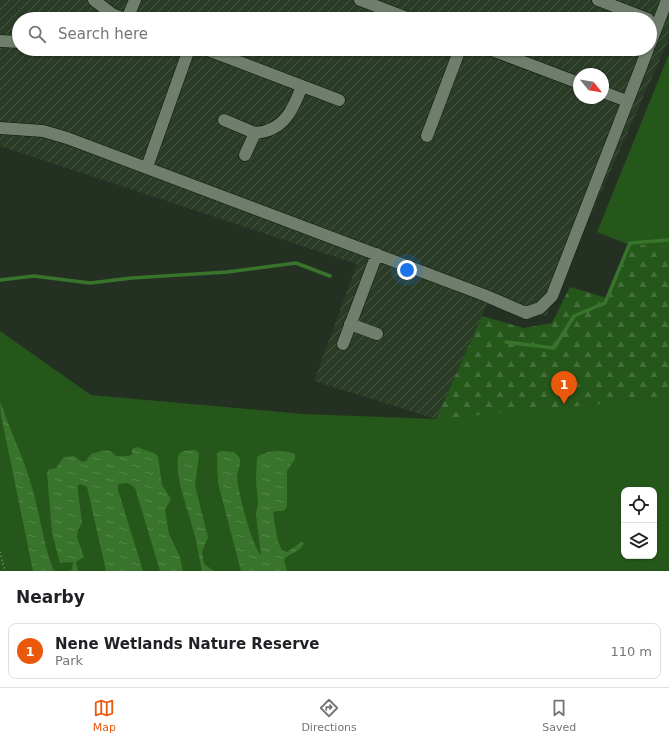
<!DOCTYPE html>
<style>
body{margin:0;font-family:"DejaVu Sans",sans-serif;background:#f6f6f6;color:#202124}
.controls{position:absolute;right:12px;bottom:12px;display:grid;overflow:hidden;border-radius:8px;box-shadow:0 1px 3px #0004}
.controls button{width:36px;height:36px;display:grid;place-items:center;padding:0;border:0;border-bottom:1px solid #e0e0e0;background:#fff;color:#202124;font:20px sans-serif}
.compass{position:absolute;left:573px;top:68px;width:36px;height:36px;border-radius:50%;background:#fff;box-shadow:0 1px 3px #0004;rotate:120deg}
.you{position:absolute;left:407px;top:270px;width:14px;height:14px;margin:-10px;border:3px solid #fff;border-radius:50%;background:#1a73e8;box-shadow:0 0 0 6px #1a73e833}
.badge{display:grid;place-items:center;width:26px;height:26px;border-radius:50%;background:#ea580c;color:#fff;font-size:13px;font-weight:700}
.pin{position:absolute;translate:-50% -33px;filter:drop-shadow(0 1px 2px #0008)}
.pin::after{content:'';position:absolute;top:21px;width:14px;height:12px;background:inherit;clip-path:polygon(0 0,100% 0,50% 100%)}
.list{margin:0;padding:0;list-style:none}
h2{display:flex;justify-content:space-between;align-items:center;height:52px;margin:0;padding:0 16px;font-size:17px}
h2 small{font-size:13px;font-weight:400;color:#757577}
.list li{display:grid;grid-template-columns:26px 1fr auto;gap:12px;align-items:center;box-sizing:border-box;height:56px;margin:0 8px 8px;padding:0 8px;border:1px solid #e0e0e0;border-radius:8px}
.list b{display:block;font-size:15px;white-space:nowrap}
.list p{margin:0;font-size:13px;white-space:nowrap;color:#757577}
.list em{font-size:13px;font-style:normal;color:#757577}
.icon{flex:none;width:22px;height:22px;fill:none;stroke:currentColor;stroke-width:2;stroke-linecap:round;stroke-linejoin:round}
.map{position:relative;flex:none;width:669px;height:571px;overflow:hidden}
.search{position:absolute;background:#fff;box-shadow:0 1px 3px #0004;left:12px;right:12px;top:12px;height:44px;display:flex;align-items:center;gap:10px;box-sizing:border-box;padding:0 14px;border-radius:22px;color:#757577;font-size:15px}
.sheet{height:116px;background:#fff}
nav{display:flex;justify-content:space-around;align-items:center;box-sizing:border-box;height:56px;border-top:1px solid #e0e0e0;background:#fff;font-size:11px;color:#757577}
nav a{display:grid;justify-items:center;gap:2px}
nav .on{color:#ea580c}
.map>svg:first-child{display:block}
.industrial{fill:url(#industrial-furrows);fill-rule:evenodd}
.green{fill:#25571a;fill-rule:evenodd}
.forest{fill:url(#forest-firs)}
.water{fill:url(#water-ripples)}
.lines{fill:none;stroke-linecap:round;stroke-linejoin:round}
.stream{stroke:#38742b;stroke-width:3.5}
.minor-casing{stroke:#0d180b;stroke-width:13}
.path{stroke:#7a8578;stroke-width:2;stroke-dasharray:1 3;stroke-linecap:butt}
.minor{stroke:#707f6d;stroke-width:12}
</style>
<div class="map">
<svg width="669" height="571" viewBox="0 0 669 571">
<defs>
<pattern id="industrial-furrows" width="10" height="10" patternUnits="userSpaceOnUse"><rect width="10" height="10" fill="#2a3b26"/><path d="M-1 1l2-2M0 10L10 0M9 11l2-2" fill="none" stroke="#495845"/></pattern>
<pattern id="forest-firs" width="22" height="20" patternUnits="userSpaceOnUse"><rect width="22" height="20" fill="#25571a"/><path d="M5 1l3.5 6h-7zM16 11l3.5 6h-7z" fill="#446f3b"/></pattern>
<pattern id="water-ripples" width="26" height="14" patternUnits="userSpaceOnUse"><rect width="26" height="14" fill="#38742b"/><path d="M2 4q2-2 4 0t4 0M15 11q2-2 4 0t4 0" fill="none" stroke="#55884a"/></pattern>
</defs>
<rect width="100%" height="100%" fill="#243122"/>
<path class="industrial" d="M0 0H669V39L546 316 490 298 436 419 314 381 357 264 0 146ZM19 19H650V49H19ZM579 74H603V98H579Z"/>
<path class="green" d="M669 54V571H0V331L91 395 303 414 436 419 607 299 630 245 597 232ZM624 490H654V556H624Z"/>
<path class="forest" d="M630 244 669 247V398L436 419 482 316 524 328 552 323 570 287 607 298Z"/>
<path class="water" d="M0 401C10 431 25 460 33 491 41 518 43 545 54 571H33L1 415Z
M137 447 156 454 158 457 162 485 171 499 165 510 169 534 180 557 183 571H160L135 488 128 483 118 484V490L143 571H106L87 487 80 484 78 486V491L82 523 78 530 77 537 84 557 76 562 78 571H69L72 570 73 562 60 563 52 533 47 473 49 469 56 468 64 457 74 456 82 462 86 461 91 454 105 450 110 451 116 456H129L132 454V449Z
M193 450 197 451 199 454 195 486 208 537 202 552 204 564 214 571H202C199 557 197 542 193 529 188 509 173 473 179 454L183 451Z
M222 451 234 452C236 454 239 456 240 459 241 465 237 472 237 478 238 491 252 547 261 555L256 514 258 504 256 480 257 457C266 450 285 449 295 454V459L287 471V507L283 511H276L273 513 278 542 282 550 287 552 301 542 304 543C299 554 289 552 284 560L287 571H241L218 483 217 453Z"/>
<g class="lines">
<path class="stream" d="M0 280 34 276 90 283 132 278 227 272 296 263 330 276
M506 342 554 348 574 316 605 303 630 243 669 240"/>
<g class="minor-casing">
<path id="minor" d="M94 0 112 14 125 19
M360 0 410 19
M598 0 648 19
M127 19 135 0
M0 41 19 42
M650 44 667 0
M205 49 339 100
M489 49 579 83
M603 92 627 101
M224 120 255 133
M0 128 43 131 67 138 484 295 526 313 540 308 552 296 648 49
M427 136 460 49
M245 155 255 133C284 131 293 110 302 86
M147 167 189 49
M350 324 377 334
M343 344 377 254"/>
</g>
<path class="path" d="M0 552 5 571"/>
<use href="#minor" class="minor"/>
</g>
</svg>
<div class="controls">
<button><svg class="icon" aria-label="locate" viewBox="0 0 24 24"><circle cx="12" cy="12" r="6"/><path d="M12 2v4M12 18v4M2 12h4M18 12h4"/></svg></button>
<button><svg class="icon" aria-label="layers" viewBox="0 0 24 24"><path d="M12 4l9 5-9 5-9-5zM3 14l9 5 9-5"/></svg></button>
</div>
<svg class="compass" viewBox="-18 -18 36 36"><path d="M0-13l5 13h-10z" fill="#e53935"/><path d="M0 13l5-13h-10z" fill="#757577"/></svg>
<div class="you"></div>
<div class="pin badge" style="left:564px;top:404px">1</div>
<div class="search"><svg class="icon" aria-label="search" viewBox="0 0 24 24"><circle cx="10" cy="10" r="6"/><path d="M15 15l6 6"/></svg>Search here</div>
</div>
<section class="sheet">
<h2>Nearby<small></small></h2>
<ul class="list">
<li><span class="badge">1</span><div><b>Nene Wetlands Nature Reserve</b><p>Park</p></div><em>110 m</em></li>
</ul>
</section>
<nav>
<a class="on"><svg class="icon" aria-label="map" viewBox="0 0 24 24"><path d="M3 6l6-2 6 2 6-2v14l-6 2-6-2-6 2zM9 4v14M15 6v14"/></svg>Map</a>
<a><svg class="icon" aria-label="directions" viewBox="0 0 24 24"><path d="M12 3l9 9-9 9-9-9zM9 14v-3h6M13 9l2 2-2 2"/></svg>Directions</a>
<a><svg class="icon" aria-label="saved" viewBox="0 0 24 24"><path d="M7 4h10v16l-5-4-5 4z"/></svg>Saved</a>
</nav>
